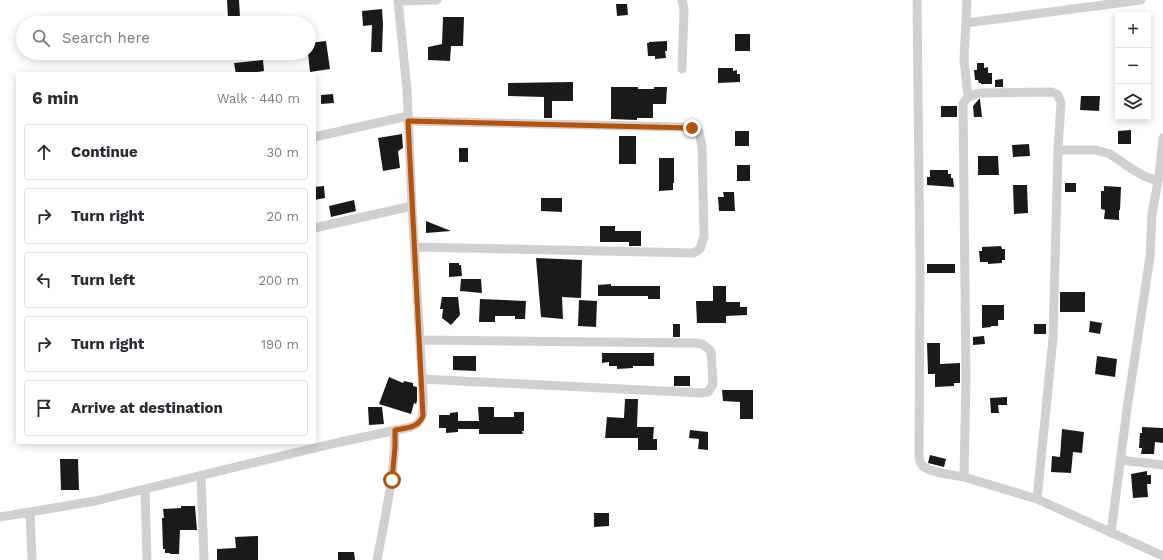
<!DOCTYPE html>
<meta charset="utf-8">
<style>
body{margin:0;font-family:"Work Sans",sans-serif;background:#f2f2f3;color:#2b2b33}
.controls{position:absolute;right:12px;top:12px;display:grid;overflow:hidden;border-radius:4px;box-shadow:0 2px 10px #0003}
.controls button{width:36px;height:36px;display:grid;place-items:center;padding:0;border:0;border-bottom:1px solid #e1e1e2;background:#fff;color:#2b2b33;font:20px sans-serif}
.stop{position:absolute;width:12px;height:12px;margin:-9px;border:3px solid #b45309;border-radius:50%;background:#fff}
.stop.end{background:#b45309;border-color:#fff;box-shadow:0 1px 4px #0008}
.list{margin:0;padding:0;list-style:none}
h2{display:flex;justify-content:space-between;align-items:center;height:52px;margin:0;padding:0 16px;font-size:17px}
h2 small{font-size:13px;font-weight:400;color:#7c7c81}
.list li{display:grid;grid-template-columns:26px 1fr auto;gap:12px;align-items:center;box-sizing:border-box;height:56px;margin:0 8px 8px;padding:0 8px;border:1px solid #e1e1e2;border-radius:4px}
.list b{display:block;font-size:15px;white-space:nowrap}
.list em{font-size:13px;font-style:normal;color:#7c7c81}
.icon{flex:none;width:22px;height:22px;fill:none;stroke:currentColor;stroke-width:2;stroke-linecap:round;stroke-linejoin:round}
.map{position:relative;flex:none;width:1163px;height:560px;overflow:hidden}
.search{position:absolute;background:#fff;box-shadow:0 2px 10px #0003;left:16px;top:16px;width:300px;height:44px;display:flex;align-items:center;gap:10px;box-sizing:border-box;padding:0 14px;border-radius:22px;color:#7c7c81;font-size:15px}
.panel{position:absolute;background:#fff;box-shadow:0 2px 10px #0003;left:16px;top:72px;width:300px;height:372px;border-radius:4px}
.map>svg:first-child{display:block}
.building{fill:#1a1a1a}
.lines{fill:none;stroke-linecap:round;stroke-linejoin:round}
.street{stroke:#d0d0d0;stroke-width:9}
.route{stroke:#b45309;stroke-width:5}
</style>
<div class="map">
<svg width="1163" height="560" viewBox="0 0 1163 560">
<rect width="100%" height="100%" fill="#fff"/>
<path class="building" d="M227 0H239L240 17 228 18Z
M616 4H627L628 15 617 16Z
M382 9 383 24 382 52H371L372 25 363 26 362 11Z
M443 17H464L463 46H451L450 61 428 60V47L442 44Z
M735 34H750V51H735Z
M326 41 330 69 310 72 308 53H309V43Z
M667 41V51H665L666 58 655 59V56H648L647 43H649V42Z
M263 60 264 71 258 72V74H236L234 63Z
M977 63H984V68L988 67V73H992V84H981V83H979L978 80H975L974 70H977Z
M718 68H733V71L737 70V74H740V82L718 83Z
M1003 79V87H995V80Z
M573 82V101H552V118H544V97L508 96V83Z
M611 87H638V89H654V87H667L666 104H653V118H637V120L611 119Z
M333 94 334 103 321 104V95Z
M1081 96H1100L1099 111 1080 110Z
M979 99H980L982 117H974L973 106Z
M941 106H957V117H941Z
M1131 130V144H1118V131Z
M735 131H749V146H735Z
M402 134 403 148 398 151 400 168 383 171 378 138Z
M619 136H636V164H619Z
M1029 144 1030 156 1013 157 1012 145Z
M459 148H468V162H459Z
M978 156H998L999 175H978Z
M659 158H674V183H673V190L659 191Z
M737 165H750V181H737Z
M930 170H948V174H951V178H953L954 187 927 185V177H930Z
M1065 183H1076V192H1065Z
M1013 185H1027L1028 213 1014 214Z
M324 186 325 198 314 200V187Z
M1104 186 1121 187 1120 210H1119V220L1104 219 1105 210 1101 209V191H1104Z
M723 192H734L735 211H719L718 197H724Z
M541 198H562V212L541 211Z
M354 200 356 211 331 217 329 206Z
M426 221 451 231 426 233Z
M600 226H615V231H641V246H629V242H600Z
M1001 246 1002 249H1005V260H1002V263L988 264V262H980L979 251H982V247Z
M536 258 582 260 581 298 562 297 563 319 541 317Z
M449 263H459V265H461L462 276 449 277Z
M927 264H955V273H927Z
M461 279H481L482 293 460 291Z
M611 284V286H660V299H648V296H598V285Z
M713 286H726V302H740V307H747V315L726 316V323H697L696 301H713Z
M1060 292H1085V312H1060Z
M442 297H458L460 315 451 325 442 318 443 309H440Z
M480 299 526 301 525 319H515V316H495V322H479Z
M579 300 597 301 596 327 578 326Z
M982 305H1004V320H998V326H991V327L982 328Z
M1090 321 1102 323 1100 334 1089 332Z
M673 324H680V337H673Z
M1034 324H1046V334H1034Z
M984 336 985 344 973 345V337Z
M927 343H940V364L960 363V383H954V386L935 387V374H928Z
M602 353H654V366H633V368L617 369V366H609V362L602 363Z
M453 356H476V371L453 370Z
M1097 356 1117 359 1115 377 1095 374Z
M674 376H690V386H674Z
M389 377 403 383 404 381 413 383V386L417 387V401L416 404 414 403 411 414 379 404Z
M722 390H753V419H740V402L723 401Z
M1007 397V405H998L999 413H991L990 398Z
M625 399H638L637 427H654L653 439H657V450H638V438H605L607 417 624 418Z
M368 407H382L384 424 369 425Z
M478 407H494V417H514V412H524V431H522L523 434H479V429H458V432L446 433V428H439V415H450V413L458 412V421H479Z
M1142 427 1163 428V443L1155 442 1154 454H1141L1142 448H1139L1140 433H1142Z
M1062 429 1084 432 1082 453 1073 452 1071 473 1051 472 1052 456 1060 457Z
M690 430 708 432V450L698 449 699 439 689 438Z
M930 455 946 459 944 467 928 463Z
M60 459H78L79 490H61Z
M1147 471V475H1151V484H1147L1148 497 1133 498 1131 474Z
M181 506H195L197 530H180L179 554H170V553H165V549H163L162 518H164L163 509 181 508Z
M594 513H609V526L594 527Z
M258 536V560H217V549L236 548 235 537Z
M338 552H354L355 560H338Z"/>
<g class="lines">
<path class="street" d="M917 0 920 273 919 454C919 459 920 463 923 466 930 473 954 475 964 477
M967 0 964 60 968 97
M398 1 437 0
M966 23 1141 0
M682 69 684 9 682 0
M408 121 681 127 692 128 699 132 702 146 704 237 700 249 694 253 414 247
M314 137 408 116
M1058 150H1096L1110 154 1132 169 1144 176 1158 181
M314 228 412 206
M420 340 695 343 702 344 711 351 713 384 708 392 702 393 422 379
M1120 460 1163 465
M201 476 204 560
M145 489 147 560
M1037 499 1053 338 1058 150 1061 103 1058 95 1052 92 980 93C972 95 967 96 963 104L966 379 964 477 1037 499 1163 556
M30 512 32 560
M0 517 95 501 340 442 411 427C426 422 423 407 423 394L412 206 407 90 398 0
M1111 533 1127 409 1150 257 1152 214 1159 176 1163 138
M377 560C385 517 395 474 395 430"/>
</g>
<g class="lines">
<path class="route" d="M392 480 395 447V430C407 428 418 428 423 416L408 121 692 128"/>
</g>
</svg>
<div class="controls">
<button>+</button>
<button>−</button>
<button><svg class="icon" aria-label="layers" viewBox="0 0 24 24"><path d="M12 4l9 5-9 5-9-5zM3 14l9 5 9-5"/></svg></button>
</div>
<div class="stop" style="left:392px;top:480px"></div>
<div class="stop end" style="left:692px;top:128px"></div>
<div class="search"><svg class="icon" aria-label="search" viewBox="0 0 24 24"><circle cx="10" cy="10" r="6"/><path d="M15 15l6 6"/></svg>Search here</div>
<section class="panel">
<h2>6 min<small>Walk · 440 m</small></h2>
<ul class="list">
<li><svg class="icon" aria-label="ahead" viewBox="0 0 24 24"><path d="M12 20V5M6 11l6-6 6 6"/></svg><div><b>Continue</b></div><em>30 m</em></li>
<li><svg class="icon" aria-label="right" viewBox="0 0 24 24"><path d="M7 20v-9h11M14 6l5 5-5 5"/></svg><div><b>Turn right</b></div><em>20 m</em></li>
<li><svg class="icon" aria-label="left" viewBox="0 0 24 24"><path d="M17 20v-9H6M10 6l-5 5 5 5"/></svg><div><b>Turn left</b></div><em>200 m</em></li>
<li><svg class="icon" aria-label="right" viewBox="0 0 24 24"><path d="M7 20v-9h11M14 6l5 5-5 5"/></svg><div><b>Turn right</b></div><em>190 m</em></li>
<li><svg class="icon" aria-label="arrive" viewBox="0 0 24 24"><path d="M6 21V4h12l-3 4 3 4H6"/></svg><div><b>Arrive at destination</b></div></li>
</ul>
</section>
</div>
